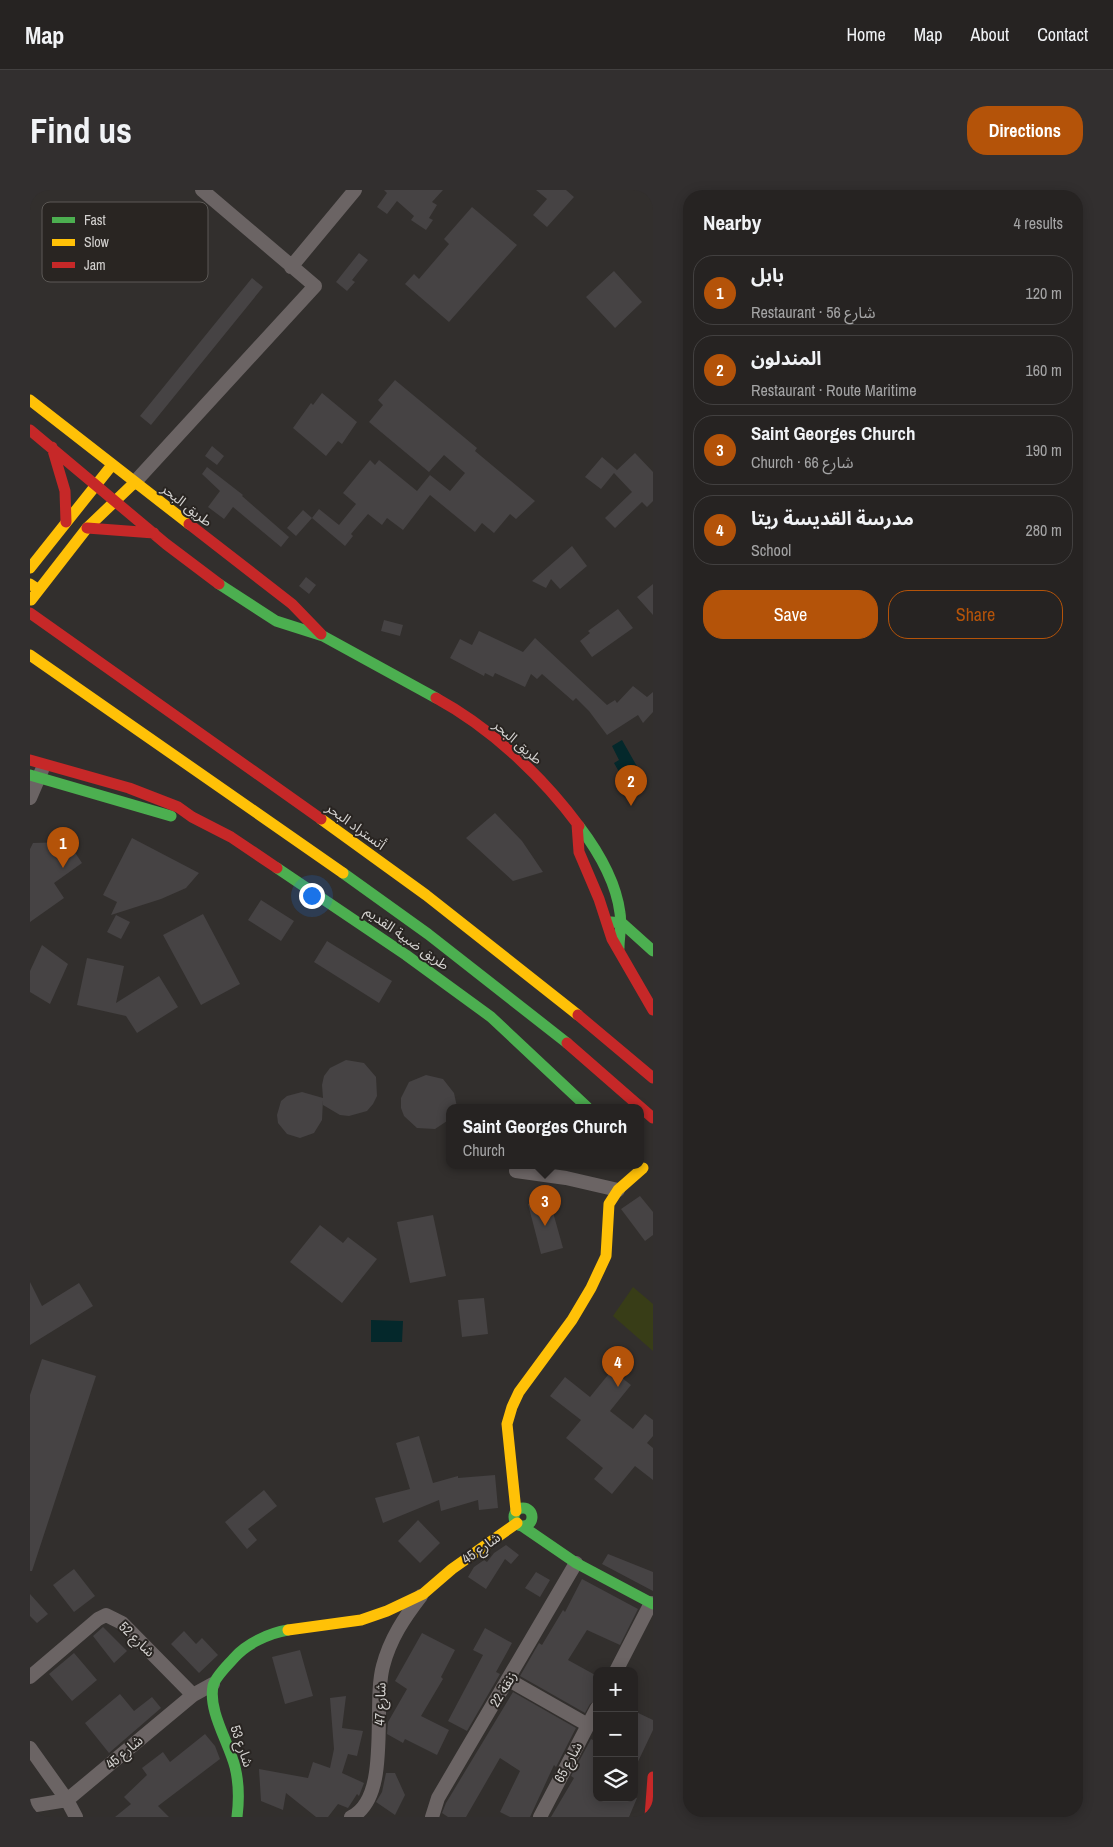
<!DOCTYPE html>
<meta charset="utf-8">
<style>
body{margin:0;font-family:"Archivo Narrow","Noto Sans Arabic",sans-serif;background:#322f2f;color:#f1f3f6}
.controls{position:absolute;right:15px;bottom:15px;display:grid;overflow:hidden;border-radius:10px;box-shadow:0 2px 12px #0003}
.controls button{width:45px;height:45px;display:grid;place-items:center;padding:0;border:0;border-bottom:1px solid #424040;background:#262322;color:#f1f3f6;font:25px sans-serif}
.you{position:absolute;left:281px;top:705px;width:18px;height:18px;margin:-12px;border:4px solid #fff;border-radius:50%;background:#1a73e8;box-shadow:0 0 0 8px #1a73e833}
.badge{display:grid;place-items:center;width:32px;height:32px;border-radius:50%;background:#b45309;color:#fff;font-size:16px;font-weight:700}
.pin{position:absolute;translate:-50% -41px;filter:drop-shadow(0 1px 2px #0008)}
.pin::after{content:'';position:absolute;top:26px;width:18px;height:15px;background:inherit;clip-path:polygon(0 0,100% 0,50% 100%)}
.popup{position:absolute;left:416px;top:914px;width:198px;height:65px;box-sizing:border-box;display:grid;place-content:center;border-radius:10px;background:#262322;filter:drop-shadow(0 1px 4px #0005);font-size:16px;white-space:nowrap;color:#a4a4a5}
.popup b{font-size:19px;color:#f1f3f6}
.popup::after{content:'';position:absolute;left:50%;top:100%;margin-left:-10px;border:10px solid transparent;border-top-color:#262322}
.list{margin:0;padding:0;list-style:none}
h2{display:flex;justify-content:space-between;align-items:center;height:65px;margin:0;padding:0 20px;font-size:21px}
h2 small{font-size:16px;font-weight:400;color:#a4a4a5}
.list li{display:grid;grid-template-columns:32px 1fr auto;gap:15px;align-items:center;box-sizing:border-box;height:70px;margin:0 10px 10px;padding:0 10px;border:1px solid #424040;border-radius:20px}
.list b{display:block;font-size:19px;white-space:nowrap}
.list p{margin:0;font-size:16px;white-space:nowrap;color:#a4a4a5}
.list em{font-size:16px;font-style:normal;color:#a4a4a5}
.actions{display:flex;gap:10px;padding:15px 20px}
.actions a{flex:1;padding:11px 0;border:1px solid #b45309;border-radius:20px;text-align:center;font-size:18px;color:#b45309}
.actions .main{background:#b45309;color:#fff}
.icon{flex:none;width:28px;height:28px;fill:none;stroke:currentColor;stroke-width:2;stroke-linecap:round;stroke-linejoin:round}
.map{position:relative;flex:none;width:623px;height:1627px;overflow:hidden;border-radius:20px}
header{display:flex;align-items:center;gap:30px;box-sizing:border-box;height:70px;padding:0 25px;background:#262322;border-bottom:1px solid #424040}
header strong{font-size:24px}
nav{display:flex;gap:28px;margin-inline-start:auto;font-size:18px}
.intro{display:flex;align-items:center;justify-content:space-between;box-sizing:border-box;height:120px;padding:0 30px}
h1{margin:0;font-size:35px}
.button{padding:12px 22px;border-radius:20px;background:#b45309;color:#fff;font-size:18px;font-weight:700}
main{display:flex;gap:30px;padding:0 30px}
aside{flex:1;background:#262322;border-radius:20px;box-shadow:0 2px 12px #0003}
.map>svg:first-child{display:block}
.green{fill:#383d17}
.water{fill:#04282b}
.building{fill:#464344}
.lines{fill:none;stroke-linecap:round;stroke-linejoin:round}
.street{stroke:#6b6464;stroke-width:14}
.fast{stroke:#4caf50;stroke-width:11}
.slow{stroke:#ffc107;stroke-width:11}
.jam{stroke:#c62828;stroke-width:11}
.labels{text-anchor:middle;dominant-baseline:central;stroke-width:4;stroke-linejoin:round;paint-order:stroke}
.street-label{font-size:14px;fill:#d3d1cf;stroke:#292522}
.key{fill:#292522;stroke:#5c5956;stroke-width:1}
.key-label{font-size:14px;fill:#d3d1cf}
</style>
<header>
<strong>Map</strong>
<nav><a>Home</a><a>Map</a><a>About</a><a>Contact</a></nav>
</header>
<div class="intro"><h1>Find us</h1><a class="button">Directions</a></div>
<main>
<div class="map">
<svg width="623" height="1627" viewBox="0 0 623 1627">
<rect width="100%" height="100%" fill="#322f2d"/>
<path class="green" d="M603 1097 623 1114V1161L583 1126Z"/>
<path class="water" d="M592 550 613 587 597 596 584 573 589 570 582 556Z
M341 1130 373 1131 372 1152H341Z"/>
<path class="building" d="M354 0H413L402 12 407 15 399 28 403 30 396 40 381 30 384 26 367 11 357 24 347 17 357 3Z
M506 0H536L544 7 517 37 503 25 517 9Z
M442 17 487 55 419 132 375 94 384 84 389 89 419 54 414 49Z
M111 29 125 43 109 60 94 46Z
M329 63 338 70 322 90 325 92 317 101 306 92Z
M584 81 612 112 585 138 556 107Z
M222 88 233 97 121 235 110 226Z
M365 190 447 258 445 261 505 311 486 329 480 324 464 343 452 333 445 342 400 305 373 340 357 328 352 335 338 324 321 344 323 346 315 356 282 328 289 319 309 335 326 314 313 303 340 270 345 275 349 270 387 301 400 285 420 301 435 283 414 265 399 282 339 232 353 215 348 210Z
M292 203 327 232 312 254 308 251 296 266 263 238 281 213 283 215Z
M182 256 194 266 187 275 175 266Z
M605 263 623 282V311L617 317 612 312 585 338 575 328 602 302 584 283 571 299 555 287 572 267 587 280 586 281Z
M177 277 213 305 212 306 259 347 251 357 203 317 194 329 178 317 190 301 172 284Z
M273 320 282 328 266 346 257 338Z
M542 356 557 376 530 399 521 389 516 398 502 391Z
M276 387 286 395 279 404 269 396Z
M623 394V425L607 407Z
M588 419 603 438 562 467 550 451 560 443 558 441Z
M354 430 373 435 370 446 351 441Z
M449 441 493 462 505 448 577 515 585 510 587 513 603 496 617 507 623 502V522L613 533 608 525 577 545 559 521 546 508 543 511 512 484 507 489 501 484 495 497 465 483 463 487 455 483 454 486 420 468 430 449 442 455Z
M465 623 492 651 513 682 483 691 436 648Z
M102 648 169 683 156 698 131 709 81 725 87 712 73 705Z
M38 652 52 673 24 693 34 708 0 732V659L3 653Z
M231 710 264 731 251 751 218 730Z
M173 724 210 794 171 815 133 745Z
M86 725 100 732 91 749 77 742Z
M297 751 362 791 349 813 284 772Z
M12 755 38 774 20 814 0 802V781Z
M57 768 94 776 86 813 129 786 148 817 107 843 96 826 47 815Z
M316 870 334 873 346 887 347 906 343 914 337 921 319 926 310 925 293 915V910L292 930 284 943 270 948 257 944 248 933 247 925 251 911 257 906 272 902 293 908 292 895 294 886 300 878Z
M396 885 413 889 424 903 427 917H420V929L405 939 387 938 374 926 371 918V908L379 892Z
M610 1006 623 1022V1045L615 1051 591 1019Z
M519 1008 533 1058 511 1064 498 1014Z
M403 1025 416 1086 380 1093 367 1032Z
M290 1035 313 1053 318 1047 347 1069 312 1113 260 1072Z
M0 1092 12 1116 49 1093 63 1116 0 1155Z
M454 1108 458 1144 432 1147 428 1110Z
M12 1169 66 1186 2 1381H0V1205Z
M582 1180 601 1195 580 1221 603 1239 615 1224 623 1230V1246L617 1253 623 1258V1290L605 1276 582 1304 564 1289 573 1278 536 1248 551 1230 520 1206 535 1187 560 1207Z
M389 1246 403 1293 428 1286V1288L465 1285 468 1318 449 1320 448 1310 411 1321 409 1310 353 1333 345 1308 380 1299 366 1253Z
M234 1300 247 1316 218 1339 227 1350 217 1359 195 1332Z
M388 1330 410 1353 390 1373 368 1351Z
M476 1355 489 1365 481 1374 475 1369 456 1399 438 1387 444 1377 454 1370 457 1372 464 1363Z
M578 1364 623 1382V1401L572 1374Z
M44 1379 65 1406 44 1422 23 1395Z
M506 1382 520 1390 510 1407 495 1398Z
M552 1389 608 1419 590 1455 557 1440 538 1470 567 1486V1509L560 1514 555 1523 490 1486 509 1453 512 1455 533 1420 535 1422Z
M0 1404 18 1424 7 1433 0 1426Z
M73 1437 97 1461 84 1473 63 1446Z
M455 1438 482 1453 466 1482 470 1484 437 1541 418 1531 453 1465 443 1460Z
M154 1441 166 1454 172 1448 188 1465 169 1483 141 1454Z
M392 1443 425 1460 411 1487 413 1489 391 1526 419 1540 407 1565 375 1549 373 1553 357 1544 358 1532 377 1499 365 1491Z
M270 1460 283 1506 255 1514 242 1467Z
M44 1463 67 1490 42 1511 19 1484Z
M483 1502 546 1538 526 1577 524 1575 500 1627H480L470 1622 490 1581 470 1568 436 1627H418L412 1623 416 1613Z
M90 1504 104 1521 122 1507 131 1518 79 1563 55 1533Z
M316 1506 312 1538 333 1541 327 1566 318 1564 312 1583 334 1593 329 1606 327 1604 318 1618 308 1614 298 1627H286L256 1603 253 1620 231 1611 229 1579 278 1588 283 1572 300 1578 304 1559 300 1508Z
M604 1521 623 1530V1540L604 1580Z
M175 1544 185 1556 190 1569 128 1616 139 1627H85L101 1614 94 1607 117 1585 112 1578 133 1562 140 1572Z
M561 1549 567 1552V1608H607L599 1627H521L544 1588 541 1586Z
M356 1583H365L375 1605 365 1625 346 1612 352 1602Z"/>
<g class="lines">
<path class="street" d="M261 77 325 0
M104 293 285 96 172 0
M0 608 12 580
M486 981 536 988 588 1000
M586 1481 621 1413
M0 1487 68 1429 76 1425 92 1433 163 1505
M479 1490 558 1535
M0 1558 37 1610 46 1627
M0 1616 37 1610 163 1505 183 1494
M321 1627C362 1608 342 1515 353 1476 360 1449 374 1428 391 1406
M402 1627 408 1608 546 1373
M510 1627 567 1518"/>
<path class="fast" d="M189 394 246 431 293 446 406 508
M0 585 141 626
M549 636C568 661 586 691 590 723 592 734 589 747 589 758
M247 678 376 765 461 827 557 917
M313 683 398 744 537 853
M581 732 592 733 623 761
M484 1327a9 9 0 1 1 18 0a9 9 0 1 1-18 0Z
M492 1336 546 1373 623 1414
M207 1627C209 1611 209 1593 205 1577 199 1553 178 1521 183 1496 185 1487 198 1475 204 1468 216 1454 239 1443 258 1440"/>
<path class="slow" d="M0 210 159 334
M0 378 82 275
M0 394 9 400
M1 410 57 338 104 293
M0 465 313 683
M291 629 396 705 548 825
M486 1321 477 1234 482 1217 489 1202 542 1130 561 1098 576 1066 579 1014 588 1000 613 978
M258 1440 331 1430 357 1421 393 1404 422 1379 487 1333"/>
<path class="jam" d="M0 240 136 354 189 394
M22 257 35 301 36 332
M159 334 262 414 291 444
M57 338 124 343
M0 423 291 629
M406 508C461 538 512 586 549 636
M0 570 99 598 148 617 162 627 201 647 247 678
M547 634 549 662 569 709 582 749 623 820
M548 825 623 888
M537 853 623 928
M620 1627 623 1587"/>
</g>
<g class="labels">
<g class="street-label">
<text transform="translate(157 315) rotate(38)">طريق البحر</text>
<text transform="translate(488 552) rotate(41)">طريق البحر</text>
<text transform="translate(326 636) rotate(36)">أتستراد البحر</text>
<text transform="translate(377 748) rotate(35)">طريق ضبية القديم</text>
<text transform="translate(451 1358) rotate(-35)">شارع 45</text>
<text transform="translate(107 1449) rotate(44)">شارع 52</text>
<text transform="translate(473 1499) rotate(-59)">زنقة 22</text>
<text transform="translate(350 1514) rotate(-88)">شارع 47</text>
<text transform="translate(212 1556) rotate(71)">شارع 53</text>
<text transform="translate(94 1562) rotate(-40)">شارع 45</text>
<text transform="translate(538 1572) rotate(-62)">شارع 65</text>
</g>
</g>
<rect x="12" y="12" width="166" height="80" rx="8" class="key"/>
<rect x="22" y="27" width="23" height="6" fill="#4caf50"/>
<rect x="22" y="49" width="23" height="7" fill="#ffc107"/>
<rect x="22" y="72" width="23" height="6" fill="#c62828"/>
<g class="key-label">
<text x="54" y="35">Fast</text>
<text x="54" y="57">Slow</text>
<text x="54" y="80">Jam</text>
</g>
</svg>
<div class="controls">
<button>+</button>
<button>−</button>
<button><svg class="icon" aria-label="layers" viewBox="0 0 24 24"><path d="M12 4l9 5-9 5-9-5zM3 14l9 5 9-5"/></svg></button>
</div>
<div class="you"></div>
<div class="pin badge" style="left:33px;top:678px">1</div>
<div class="pin badge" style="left:601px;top:616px">2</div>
<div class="pin badge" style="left:515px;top:1036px">3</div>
<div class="popup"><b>Saint Georges Church</b>Church</div>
<div class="pin badge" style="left:588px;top:1197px">4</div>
</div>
<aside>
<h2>Nearby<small>4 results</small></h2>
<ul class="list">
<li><span class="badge">1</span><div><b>بابل</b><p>Restaurant · شارع 56</p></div><em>120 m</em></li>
<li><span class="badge">2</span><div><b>المندلون</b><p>Restaurant · Route Maritime</p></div><em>160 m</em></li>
<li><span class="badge">3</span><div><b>Saint Georges Church</b><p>Church · شارع 66</p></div><em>190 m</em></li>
<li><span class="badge">4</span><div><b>مدرسة القديسة ريتا</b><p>School</p></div><em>280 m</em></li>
</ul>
<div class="actions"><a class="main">Save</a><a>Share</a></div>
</aside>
</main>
